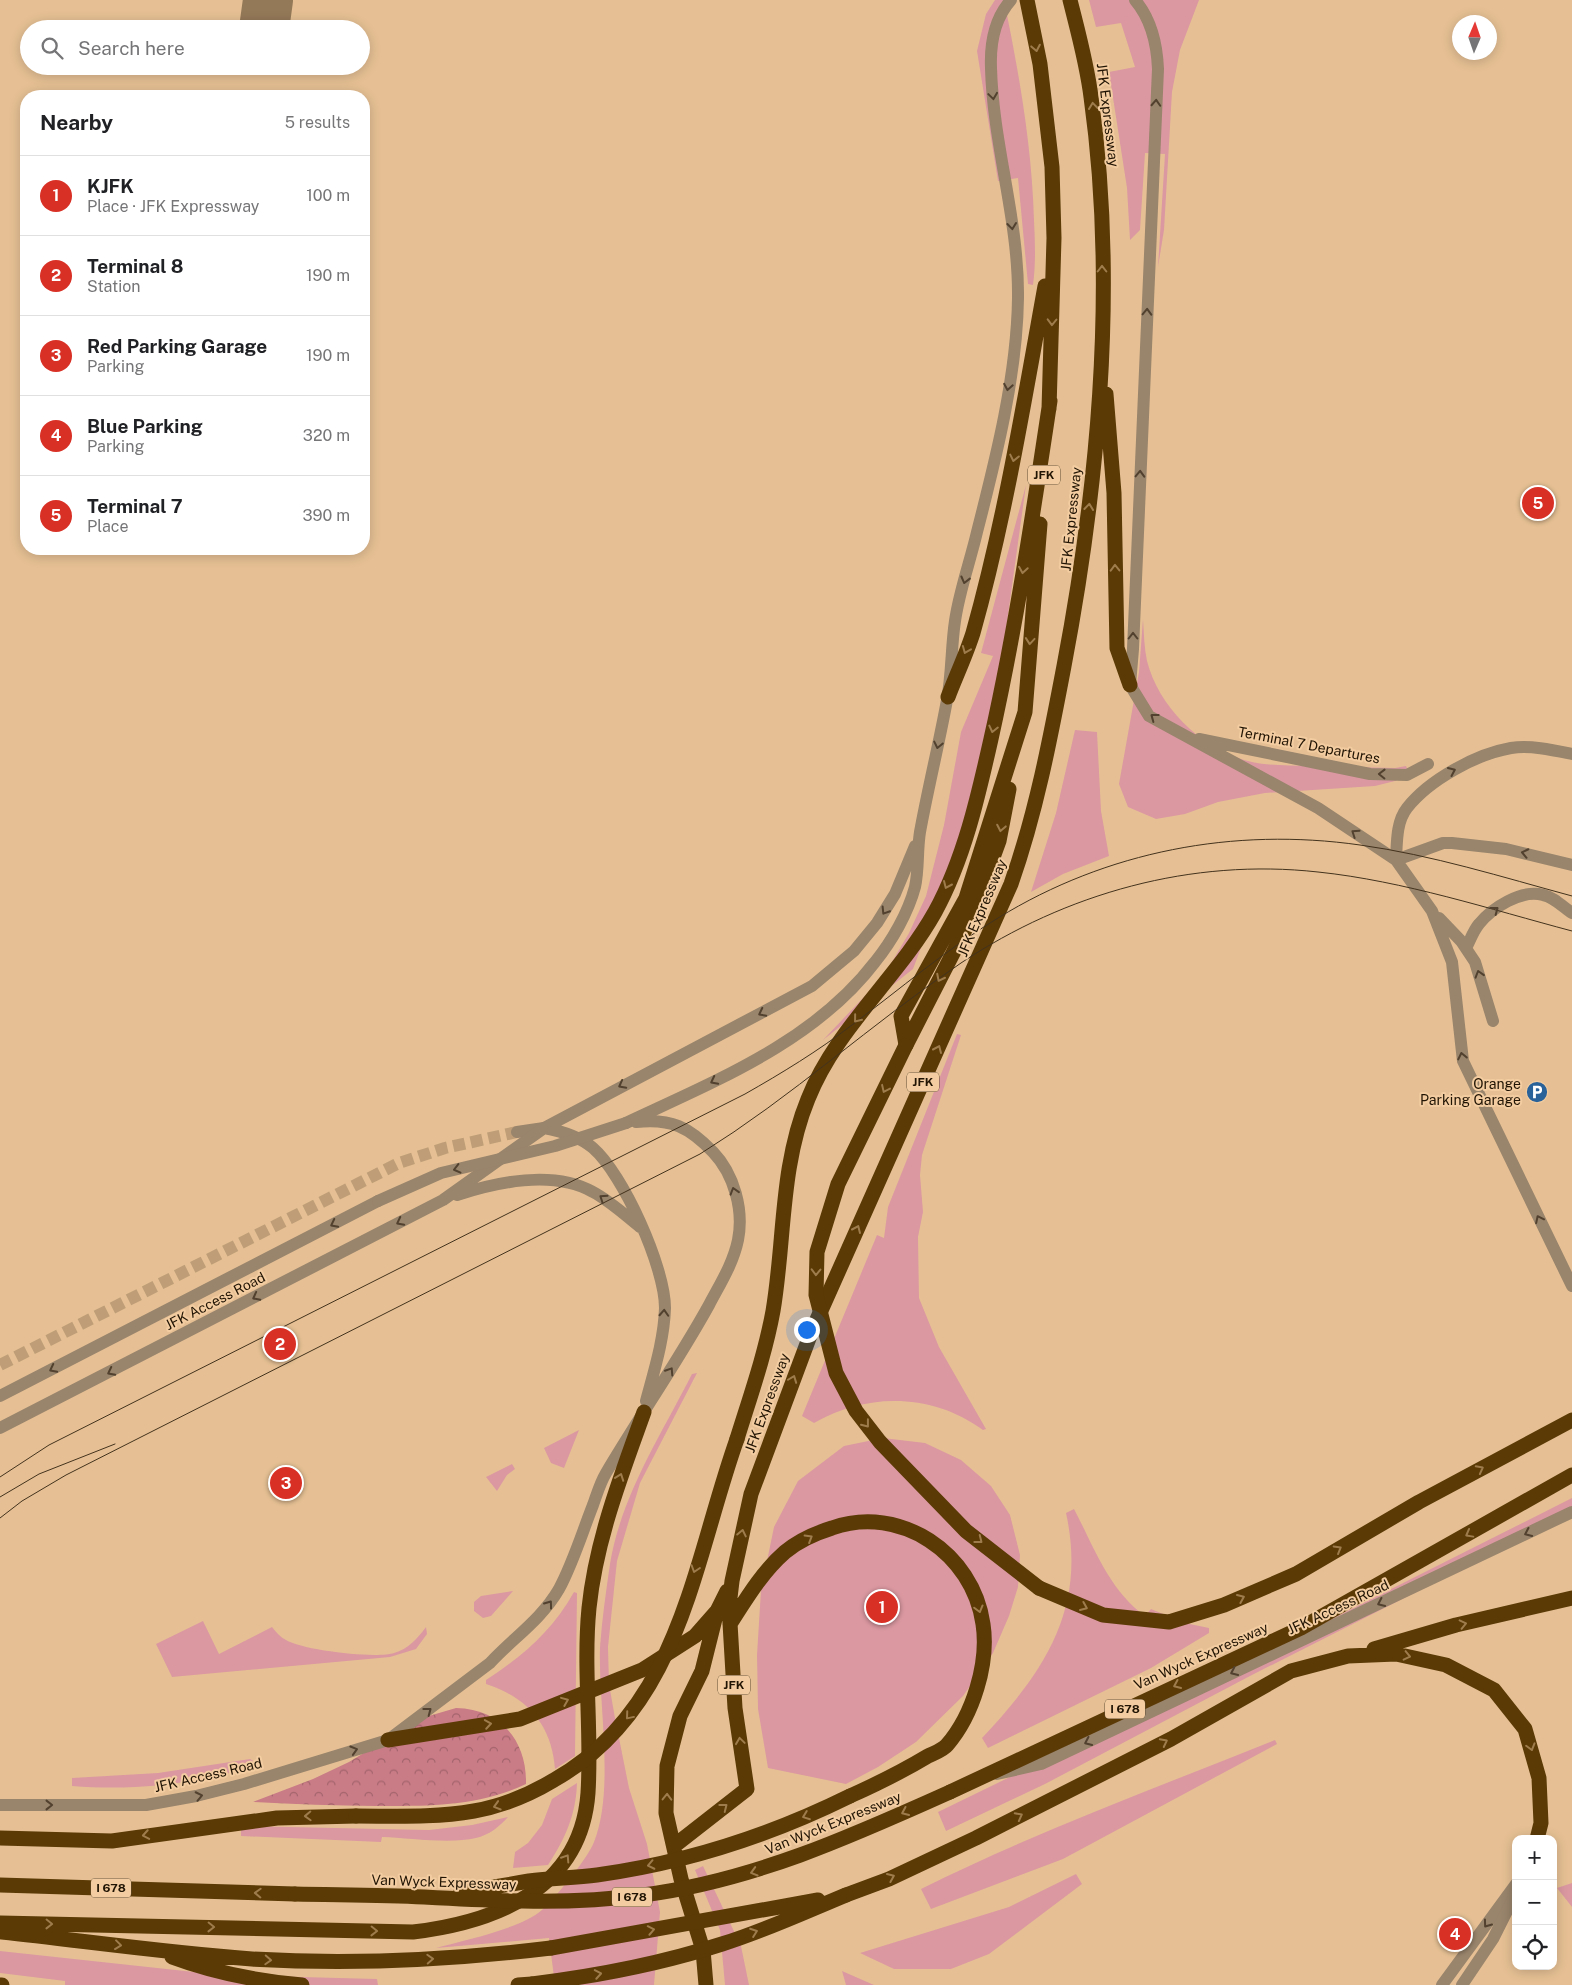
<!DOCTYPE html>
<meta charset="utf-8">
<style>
body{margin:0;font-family:"Public Sans",sans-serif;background:#f6f6f6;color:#202124}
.controls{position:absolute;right:15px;bottom:15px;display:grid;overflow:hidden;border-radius:10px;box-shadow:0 2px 12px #0003}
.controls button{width:45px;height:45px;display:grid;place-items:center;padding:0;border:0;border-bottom:1px solid #e0e0e0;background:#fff;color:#202124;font:25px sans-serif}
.compass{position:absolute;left:1452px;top:15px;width:45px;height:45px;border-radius:50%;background:#fff;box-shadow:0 2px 12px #0003;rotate:2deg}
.you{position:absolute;left:806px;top:1329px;width:18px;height:18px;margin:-12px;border:4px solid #fff;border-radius:50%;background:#1a73e8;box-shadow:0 0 0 8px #1a73e833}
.badge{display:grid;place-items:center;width:32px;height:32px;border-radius:50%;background:#d93025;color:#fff;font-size:16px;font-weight:700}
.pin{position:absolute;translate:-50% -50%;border:2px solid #fff;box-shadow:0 1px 5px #0006}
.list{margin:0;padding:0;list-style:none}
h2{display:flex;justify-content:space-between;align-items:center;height:65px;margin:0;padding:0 20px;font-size:21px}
h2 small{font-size:16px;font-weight:400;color:#757577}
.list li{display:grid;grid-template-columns:32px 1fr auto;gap:15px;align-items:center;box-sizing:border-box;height:80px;padding:0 20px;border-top:1px solid #e0e0e0}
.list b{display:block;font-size:19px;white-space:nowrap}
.list p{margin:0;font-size:16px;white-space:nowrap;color:#757577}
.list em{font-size:16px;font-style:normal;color:#757577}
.icon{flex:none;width:28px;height:28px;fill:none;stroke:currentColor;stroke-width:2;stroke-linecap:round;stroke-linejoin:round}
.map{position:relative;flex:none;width:1572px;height:1985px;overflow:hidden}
.search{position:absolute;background:#fff;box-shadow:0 2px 12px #0003;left:20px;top:20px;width:350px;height:55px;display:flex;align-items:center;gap:12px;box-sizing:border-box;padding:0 18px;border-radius:28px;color:#757577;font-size:19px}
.panel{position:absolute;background:#fff;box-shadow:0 2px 12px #0003;left:20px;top:90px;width:350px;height:465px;border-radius:20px}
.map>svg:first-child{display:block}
.green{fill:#db98a1}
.forest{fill:url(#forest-crowns)}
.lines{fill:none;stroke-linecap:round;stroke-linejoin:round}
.taxiway{stroke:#947958;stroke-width:50}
.minor-tunnel{stroke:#bf9e77;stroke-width:12;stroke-dasharray:12 6;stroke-linecap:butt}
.minor{stroke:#99846c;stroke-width:12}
.tertiary{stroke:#99846c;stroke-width:12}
.motorway{stroke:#5b3a06;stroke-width:15}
.tram{stroke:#43321d;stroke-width:1}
.minor-bridge{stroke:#99846c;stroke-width:12}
.motorway-bridge{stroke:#5b3a06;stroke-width:15}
.oneway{stroke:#9f7c4c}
.oneway2{stroke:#51412e}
.labels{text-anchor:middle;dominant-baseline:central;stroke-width:4;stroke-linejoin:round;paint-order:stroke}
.shield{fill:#f3cda1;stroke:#604c33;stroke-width:1}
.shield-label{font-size:12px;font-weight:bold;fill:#211404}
.street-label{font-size:14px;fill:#211404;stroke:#f3cda1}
.poi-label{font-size:14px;fill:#211404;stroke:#f3cda1;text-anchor:end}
</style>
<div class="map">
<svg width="1572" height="1985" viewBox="0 0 1572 1985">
<defs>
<pattern id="forest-crowns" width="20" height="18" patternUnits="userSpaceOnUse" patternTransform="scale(1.25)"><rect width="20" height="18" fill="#c97b86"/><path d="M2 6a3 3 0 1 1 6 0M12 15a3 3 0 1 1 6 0" fill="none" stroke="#a3646b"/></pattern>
</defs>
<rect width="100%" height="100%" fill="#e6c094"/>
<path class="green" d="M995 0H1004C1019 73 1032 146 1034 220 1035 242 1036 263 1033 285L1028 284 1018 178 998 181 977 51 986 14Z
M1089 0H1199L1180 50 1172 92 1164 230 1158 267 1165 154 1145 153 1140 230 1130 240 1127 188 1109 72 1135 67 1121 23 1096 27Z
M1026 485 1002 658 977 778 947 879 913 969 823 1040 883 977 909 933 926 896 944 825 961 732 993 656 981 653Z
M1143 619C1144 633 1144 647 1147 661 1159 707 1199 746 1244 760 1264 766 1287 765 1308 766 1337 767 1366 767 1395 768L1406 766 1409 773 1395 781 1375 786 1265 793 1218 802 1185 814 1156 819 1128 807 1119 784 1139 672Z
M1075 730 1097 732 1101 811 1109 856 1063 874 1031 892 1056 813Z
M957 1034 961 1035 922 1155 920 1175 923 1212 918 1237 919 1298 939 1347 986 1429 983 1430C933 1393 867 1392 814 1423L802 1416 877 1235 884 1238 888 1207Z
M697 1373 640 1483 617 1561 608 1647 609 1684 615 1718 629 1788 647 1844 660 1912 654 1985H555L549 1938 436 1948C464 1940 520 1929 542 1910 555 1898 588 1858 594 1842 615 1789 598 1704 600 1647 602 1619 606 1591 610 1564 621 1496 661 1435 692 1374Z
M579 1430 564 1468 551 1463 544 1448Z
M883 1438 925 1443 961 1460 991 1486 1010 1515 1020 1555 1018 1587 1009 1616 993 1653 963 1696 916 1742 878 1767 846 1784 768 1768 758 1709 757 1655 761 1590 774 1527 798 1481 844 1446Z
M512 1464 515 1469 507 1475 497 1491 486 1477Z
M1572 1498V1513L1250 1676 1045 1784 946 1831 938 1812 1244 1663Z
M1074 1509C1094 1547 1109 1590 1145 1616L1151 1609 1185 1623 1209 1628V1633L1151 1668 988 1748 982 1738C1045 1671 1087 1608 1066 1513Z
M513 1591 491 1616 483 1618 474 1611V1602L481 1596Z
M574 1592 577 1593 575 1756 555 1769C552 1725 527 1697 486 1684V1680C523 1656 552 1631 574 1592Z
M203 1621 219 1654 272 1627C276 1632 280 1637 286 1640 302 1650 376 1659 394 1653 408 1649 417 1639 426 1627L427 1634 416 1649 390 1657 172 1677 156 1644Z
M1275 1740 1277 1744 1063 1859 931 1909 921 1889C1035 1832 1156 1788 1275 1740Z
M250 1759 255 1762 253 1767C193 1784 134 1791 72 1786V1778L158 1773Z
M577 1783C576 1815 565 1839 548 1865L513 1868 515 1852 528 1843 542 1825 552 1799Z
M508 1817C499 1827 489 1835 476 1838 451 1844 408 1838 382 1837L381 1842 241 1836V1826L429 1830 472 1825Z
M703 1866 741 1946 749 1985H725L720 1930 695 1870Z
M1076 1874 1082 1884 989 1954 951 1969H894L860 1953 1009 1907Z
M1572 1883V1907L1557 1888Z
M0 1951 222 1975 377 1979 378 1985H65V1981L0 1973Z
M842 1971 874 1985H846Z"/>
<path class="forest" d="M456 1708C501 1709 527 1741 526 1784 478 1807 428 1806 376 1806 335 1806 294 1804 253 1802L313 1779 349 1762 422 1718Z"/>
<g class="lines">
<path class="taxiway" d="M264 29 268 0"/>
<path class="minor-tunnel" d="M0 1365 399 1163 445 1148 517 1132"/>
<path class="minor" d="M1130 685 1149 716 1318 808 1396 860 1432 911 1452 962 1463 1061 1572 1286
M1199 739 1370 774 1407 775 1428 764
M1396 860C1397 843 1396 822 1407 808 1429 780 1476 754 1511 748 1531 745 1553 750 1572 754
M1396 860 1443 843H1452L1506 849 1572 865
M1439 918 1461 941 1475 962 1493 1021
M1466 948C1470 941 1473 931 1479 924 1492 908 1521 889 1543 895 1554 897 1563 907 1572 913
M517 1132 544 1128
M0 1396 378 1201
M1442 1985 1516 1884"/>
<path class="tertiary" d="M1130 685 1133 649 1158 69C1157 44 1152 20 1135 0
M626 1123C715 1081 814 1042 875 962 892 941 908 913 915 887 919 869 917 850 920 832 928 788 939 744 947 700 952 674 951 647 955 621 959 592 970 562 977 532 996 458 1017 375 1018 298 1019 220 993 145 991 68 990 43 994 19 1011 0
M544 1128C561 1131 579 1136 593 1148 623 1174 665 1267 665 1308 664 1340 654 1371 646 1401
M457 1195C497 1182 554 1170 593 1192 610 1201 625 1215 640 1227
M0 1428 443 1200 544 1128 812 986 854 951 877 923 895 894 915 846
M997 1774 1041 1764 1572 1512
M0 1805H146L196 1796 244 1784 388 1740 490 1663C513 1638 541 1620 559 1589 573 1563 582 1533 593 1505 597 1494 600 1483 606 1473 639 1417 677 1363 709 1305 720 1284 733 1264 738 1240 744 1210 734 1174 713 1152 689 1127 671 1118 636 1122
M1462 1985 1493 1939 1516 1893"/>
<path class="motorway" d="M1027 0 1040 64 1052 167 1054 238 1049 409
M1106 394 1114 493 1117 648 1130 685
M948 697C956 676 966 655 973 633 1005 519 1024 402 1045 286
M906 1045 901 1016 966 898 1025 712 1040 524
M906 1045 971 918 999 841 1009 789
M737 1439C750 1397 765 1355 773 1311 785 1240 780 1167 808 1099 836 1028 898 978 935 912 964 859 978 797 991 739 1016 627 1033 514 1050 401
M1039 1588 1103 1615 1169 1622 1224 1605 1296 1574 1419 1502 1572 1420
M730 1624C746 1599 762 1572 785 1552 798 1541 816 1533 832 1528 900 1504 973 1553 983 1624 989 1663 973 1715 947 1745 943 1750 934 1753 928 1756 903 1771 877 1784 850 1796
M1374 1649 1456 1625 1572 1598
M388 1740 520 1719 642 1670 695 1636 717 1611 727 1591
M950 1792 1301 1628 1572 1475
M0 1838 112 1841 277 1818 356 1816
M674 1846 747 1789 735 1708 729 1606 732 1581 751 1494 811 1333 1011 884C1036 813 1050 740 1064 666 1099 482 1117 283 1091 97 1087 64 1078 32 1070 0
M0 1885 295 1894
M846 1895 889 1879 976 1838 1171 1739 1291 1671 1348 1656 1396 1654 1446 1665 1494 1690 1525 1729 1539 1778 1541 1823 1537 1839
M0 1923 413 1932C496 1922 581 1889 588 1793 592 1731 583 1669 589 1608 596 1540 621 1476 644 1412
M2 1932C85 1941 168 1953 252 1959 352 1965 452 1960 551 1948
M172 1957C215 1973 257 1981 302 1985
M0 1985H2
M518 1985 532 1984
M706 1985 703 1950 681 1879 666 1813 667 1766 680 1716 702 1671 716 1615"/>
<path class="tram" d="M0 1477 49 1445 745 1094C782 1073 818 1051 852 1025 900 989 947 949 998 918 1107 851 1234 827 1360 845 1432 855 1502 877 1572 896
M0 1497 39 1474 115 1444
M0 1518 22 1501 66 1475 700 1154C792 1097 872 1023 961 963 1066 893 1192 858 1318 872 1404 881 1489 909 1572 931"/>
<path class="minor-bridge" d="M378 1201 441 1173 555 1146 626 1123"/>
<path class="motorway-bridge" d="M906 1045 838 1184 817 1252 816 1295 836 1373 856 1411 880 1442 966 1531 1039 1588
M356 1816C396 1816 435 1818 474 1811 502 1806 529 1795 554 1780 680 1709 693 1563 737 1439
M461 1892C483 1889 506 1885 529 1881 551 1878 574 1878 597 1875 684 1863 771 1835 850 1796
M295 1894C338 1895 381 1895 424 1897 497 1901 570 1905 643 1895 752 1881 850 1837 950 1792
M551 1948 818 1900
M532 1984C597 1976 660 1964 722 1944 764 1931 805 1912 846 1895"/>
</g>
<defs><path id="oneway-chevron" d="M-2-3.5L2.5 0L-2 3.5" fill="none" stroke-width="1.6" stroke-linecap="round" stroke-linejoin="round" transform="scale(1.25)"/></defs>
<g class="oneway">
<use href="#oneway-chevron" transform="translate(1036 48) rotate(79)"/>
<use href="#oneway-chevron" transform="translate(1093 106) rotate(-97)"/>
<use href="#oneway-chevron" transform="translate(1102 269) rotate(-90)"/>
<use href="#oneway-chevron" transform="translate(1052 322) rotate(91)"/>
<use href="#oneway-chevron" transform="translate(1014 458) rotate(102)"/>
<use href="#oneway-chevron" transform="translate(1089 507) rotate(-84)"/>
<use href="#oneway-chevron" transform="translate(1115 568) rotate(-91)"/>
<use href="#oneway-chevron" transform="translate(1023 570) rotate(99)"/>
<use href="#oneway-chevron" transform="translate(1030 641) rotate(95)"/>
<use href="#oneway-chevron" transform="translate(966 650) rotate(112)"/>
<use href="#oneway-chevron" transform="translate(993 729) rotate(103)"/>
<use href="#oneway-chevron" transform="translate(1001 828) rotate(101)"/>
<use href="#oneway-chevron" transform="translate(947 885) rotate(114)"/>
<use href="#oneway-chevron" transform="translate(940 978) rotate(117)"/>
<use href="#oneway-chevron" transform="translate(857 1019) rotate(129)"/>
<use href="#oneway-chevron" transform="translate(938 1049) rotate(-66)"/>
<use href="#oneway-chevron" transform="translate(885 1089) rotate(115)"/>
<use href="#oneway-chevron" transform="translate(857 1229) rotate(-66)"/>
<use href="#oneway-chevron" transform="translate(816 1272) rotate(91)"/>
<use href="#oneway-chevron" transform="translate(793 1379) rotate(-69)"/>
<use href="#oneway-chevron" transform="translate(866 1424) rotate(52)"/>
<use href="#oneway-chevron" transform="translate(1480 1469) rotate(-28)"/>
<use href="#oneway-chevron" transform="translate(620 1477) rotate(-70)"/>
<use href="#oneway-chevron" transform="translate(742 1533) rotate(-78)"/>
<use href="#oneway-chevron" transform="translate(1469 1534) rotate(151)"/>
<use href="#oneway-chevron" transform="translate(809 1538) rotate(-31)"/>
<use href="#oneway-chevron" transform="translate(979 1540) rotate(38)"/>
<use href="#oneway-chevron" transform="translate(1338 1549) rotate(-30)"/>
<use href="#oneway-chevron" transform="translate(695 1569) rotate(108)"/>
<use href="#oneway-chevron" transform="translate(1241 1598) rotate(-23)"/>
<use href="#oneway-chevron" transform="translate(1084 1607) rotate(23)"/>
<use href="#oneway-chevron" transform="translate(979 1609) rotate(75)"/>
<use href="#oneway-chevron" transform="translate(1463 1624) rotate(-13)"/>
<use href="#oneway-chevron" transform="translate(1407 1656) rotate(13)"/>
<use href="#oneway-chevron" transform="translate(1177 1685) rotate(156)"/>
<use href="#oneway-chevron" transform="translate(565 1701) rotate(-22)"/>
<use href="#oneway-chevron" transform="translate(629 1716) rotate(130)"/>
<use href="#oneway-chevron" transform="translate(488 1724) rotate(-9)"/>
<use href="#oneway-chevron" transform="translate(740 1741) rotate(-98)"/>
<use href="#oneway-chevron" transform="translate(1164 1742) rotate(-27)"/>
<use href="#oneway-chevron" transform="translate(1531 1747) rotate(74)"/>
<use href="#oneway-chevron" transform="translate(667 1797) rotate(-89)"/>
<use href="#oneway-chevron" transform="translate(497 1806) rotate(163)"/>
<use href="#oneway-chevron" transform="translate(724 1807) rotate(-38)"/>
<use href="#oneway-chevron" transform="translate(905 1812) rotate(156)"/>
<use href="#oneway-chevron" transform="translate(308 1816) rotate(178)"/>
<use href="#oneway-chevron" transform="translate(806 1816) rotate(159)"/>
<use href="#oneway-chevron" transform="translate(1019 1816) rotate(-28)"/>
<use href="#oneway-chevron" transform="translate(146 1835) rotate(170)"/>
<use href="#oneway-chevron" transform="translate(566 1858) rotate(-57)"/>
<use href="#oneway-chevron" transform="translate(651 1865) rotate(168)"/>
<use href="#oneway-chevron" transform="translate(754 1872) rotate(164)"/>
<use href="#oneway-chevron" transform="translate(891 1877) rotate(-23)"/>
<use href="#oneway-chevron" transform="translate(258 1893) rotate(-178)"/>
<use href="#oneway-chevron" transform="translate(49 1924) rotate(1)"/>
<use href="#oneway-chevron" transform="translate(211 1927) rotate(1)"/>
<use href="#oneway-chevron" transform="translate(651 1930) rotate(-11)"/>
<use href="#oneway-chevron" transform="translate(374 1931) rotate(1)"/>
<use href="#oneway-chevron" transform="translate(754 1932) rotate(-20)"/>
<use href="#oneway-chevron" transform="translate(118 1945) rotate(7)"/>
<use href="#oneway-chevron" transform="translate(430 1959) rotate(-3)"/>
<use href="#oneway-chevron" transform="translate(268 1960) rotate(3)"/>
<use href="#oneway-chevron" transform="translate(598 1974) rotate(-10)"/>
</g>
<g class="oneway2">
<use href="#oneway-chevron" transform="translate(993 96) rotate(82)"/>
<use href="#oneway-chevron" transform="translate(1156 103) rotate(-87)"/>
<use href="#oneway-chevron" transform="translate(1012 226) rotate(83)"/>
<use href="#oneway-chevron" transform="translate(1147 312) rotate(-88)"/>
<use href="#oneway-chevron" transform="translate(1008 387) rotate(100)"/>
<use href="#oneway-chevron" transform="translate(1140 474) rotate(-88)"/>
<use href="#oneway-chevron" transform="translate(965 580) rotate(104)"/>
<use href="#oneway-chevron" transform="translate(1133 636) rotate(-90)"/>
<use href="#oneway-chevron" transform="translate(1154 717) rotate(-143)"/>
<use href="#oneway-chevron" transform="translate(938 745) rotate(102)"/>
<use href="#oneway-chevron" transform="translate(1452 771) rotate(-24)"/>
<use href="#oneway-chevron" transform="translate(1382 774) rotate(-179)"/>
<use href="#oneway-chevron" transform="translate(1355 833) rotate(-146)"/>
<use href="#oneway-chevron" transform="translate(1525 853) rotate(-168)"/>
<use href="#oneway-chevron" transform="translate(1495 910) rotate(-37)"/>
<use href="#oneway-chevron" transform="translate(885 911) rotate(122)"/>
<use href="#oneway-chevron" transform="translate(1479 974) rotate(-107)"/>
<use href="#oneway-chevron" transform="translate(762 1013) rotate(153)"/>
<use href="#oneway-chevron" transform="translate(1462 1056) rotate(-102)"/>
<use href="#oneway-chevron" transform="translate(714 1081) rotate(153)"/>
<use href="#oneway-chevron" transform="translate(622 1085) rotate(152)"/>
<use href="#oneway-chevron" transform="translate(457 1169) rotate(166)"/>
<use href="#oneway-chevron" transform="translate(734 1191) rotate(-107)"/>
<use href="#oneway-chevron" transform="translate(603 1198) rotate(-146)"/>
<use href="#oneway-chevron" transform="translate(1539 1219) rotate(-116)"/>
<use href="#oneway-chevron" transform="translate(400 1222) rotate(153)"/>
<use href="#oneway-chevron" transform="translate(334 1224) rotate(153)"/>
<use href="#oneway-chevron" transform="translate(256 1297) rotate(152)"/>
<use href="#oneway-chevron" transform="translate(664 1313) rotate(-87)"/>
<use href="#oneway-chevron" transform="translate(53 1369) rotate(153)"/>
<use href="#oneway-chevron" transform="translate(670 1371) rotate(-57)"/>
<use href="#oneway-chevron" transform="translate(111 1372) rotate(153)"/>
<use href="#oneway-chevron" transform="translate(1528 1533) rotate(155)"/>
<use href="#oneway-chevron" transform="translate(1381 1603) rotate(155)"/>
<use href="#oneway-chevron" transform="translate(549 1604) rotate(-54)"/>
<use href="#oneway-chevron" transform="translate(1234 1672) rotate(155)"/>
<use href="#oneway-chevron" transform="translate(428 1711) rotate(-37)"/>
<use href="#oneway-chevron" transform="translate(1088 1742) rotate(155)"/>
<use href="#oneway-chevron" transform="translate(354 1750) rotate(-17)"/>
<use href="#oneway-chevron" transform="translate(199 1796) rotate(-12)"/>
<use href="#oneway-chevron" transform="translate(49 1805)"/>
<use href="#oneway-chevron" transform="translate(1487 1924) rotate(126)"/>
</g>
<defs>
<g id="parking-disc" transform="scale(1.125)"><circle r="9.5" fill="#296199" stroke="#f3cda1"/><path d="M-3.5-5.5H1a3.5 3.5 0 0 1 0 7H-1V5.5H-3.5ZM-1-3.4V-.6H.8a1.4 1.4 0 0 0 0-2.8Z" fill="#fff"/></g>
</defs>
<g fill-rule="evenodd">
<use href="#parking-disc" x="1537" y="1092"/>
</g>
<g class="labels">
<g class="shield">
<rect x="1028" y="465.5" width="32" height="19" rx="4"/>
<rect x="907" y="1072.5" width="32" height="19" rx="4"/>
<rect x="718" y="1675.5" width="32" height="19" rx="4"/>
<rect x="1105" y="1699.5" width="40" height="19" rx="4"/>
<rect x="91" y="1878.5" width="40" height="19" rx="4"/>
<rect x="612" y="1887.5" width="40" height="19" rx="4"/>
</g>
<g class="shield-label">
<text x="1044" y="475">JFK</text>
<text x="923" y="1082">JFK</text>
<text x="734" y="1685">JFK</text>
<text x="1125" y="1709">I 678</text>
<text x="111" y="1888">I 678</text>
<text x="632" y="1897">I 678</text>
</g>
<g class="street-label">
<text transform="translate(1108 115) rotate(83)">JFK Expressway</text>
<text transform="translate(1071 519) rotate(-84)">JFK Expressway</text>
<text transform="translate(1309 745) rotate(11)">Terminal 7 Departures</text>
<text transform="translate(982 908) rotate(-67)">JFK Expressway</text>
<text transform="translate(215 1301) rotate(-27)">JFK Access Road</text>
<text transform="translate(767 1403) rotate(-70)">JFK Expressway</text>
<text transform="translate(1338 1607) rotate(-25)">JFK Access Road</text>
<text transform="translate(1201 1656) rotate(-24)">Van Wyck Expressway</text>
<text transform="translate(208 1775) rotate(-13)">JFK Access Road</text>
<text transform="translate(833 1823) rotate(-22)">Van Wyck Expressway</text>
<text transform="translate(444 1882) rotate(2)">Van Wyck Expressway</text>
</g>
<g class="poi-label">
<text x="1521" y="1084">Orange<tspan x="1521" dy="16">Parking Garage</tspan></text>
</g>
</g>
</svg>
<div class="controls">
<button>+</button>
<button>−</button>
<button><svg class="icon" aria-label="locate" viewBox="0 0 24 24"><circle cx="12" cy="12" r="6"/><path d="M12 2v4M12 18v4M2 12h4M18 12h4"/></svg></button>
</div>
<svg class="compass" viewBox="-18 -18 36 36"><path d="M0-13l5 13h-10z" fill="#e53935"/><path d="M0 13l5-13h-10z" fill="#757577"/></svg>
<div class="you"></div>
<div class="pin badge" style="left:882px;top:1607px">1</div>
<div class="pin badge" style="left:280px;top:1344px">2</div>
<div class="pin badge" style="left:286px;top:1483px">3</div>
<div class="pin badge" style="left:1455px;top:1934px">4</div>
<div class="pin badge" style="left:1538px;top:503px">5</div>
<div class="search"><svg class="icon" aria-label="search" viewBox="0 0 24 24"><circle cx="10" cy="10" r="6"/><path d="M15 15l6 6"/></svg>Search here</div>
<section class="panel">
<h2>Nearby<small>5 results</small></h2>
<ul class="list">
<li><span class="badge">1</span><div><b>KJFK</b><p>Place · JFK Expressway</p></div><em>100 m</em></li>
<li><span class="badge">2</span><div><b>Terminal 8</b><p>Station</p></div><em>190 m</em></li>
<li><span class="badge">3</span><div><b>Red Parking Garage</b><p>Parking</p></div><em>190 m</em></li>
<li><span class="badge">4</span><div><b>Blue Parking</b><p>Parking</p></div><em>320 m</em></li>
<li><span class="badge">5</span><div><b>Terminal 7</b><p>Place</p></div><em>390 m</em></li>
</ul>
</section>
</div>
